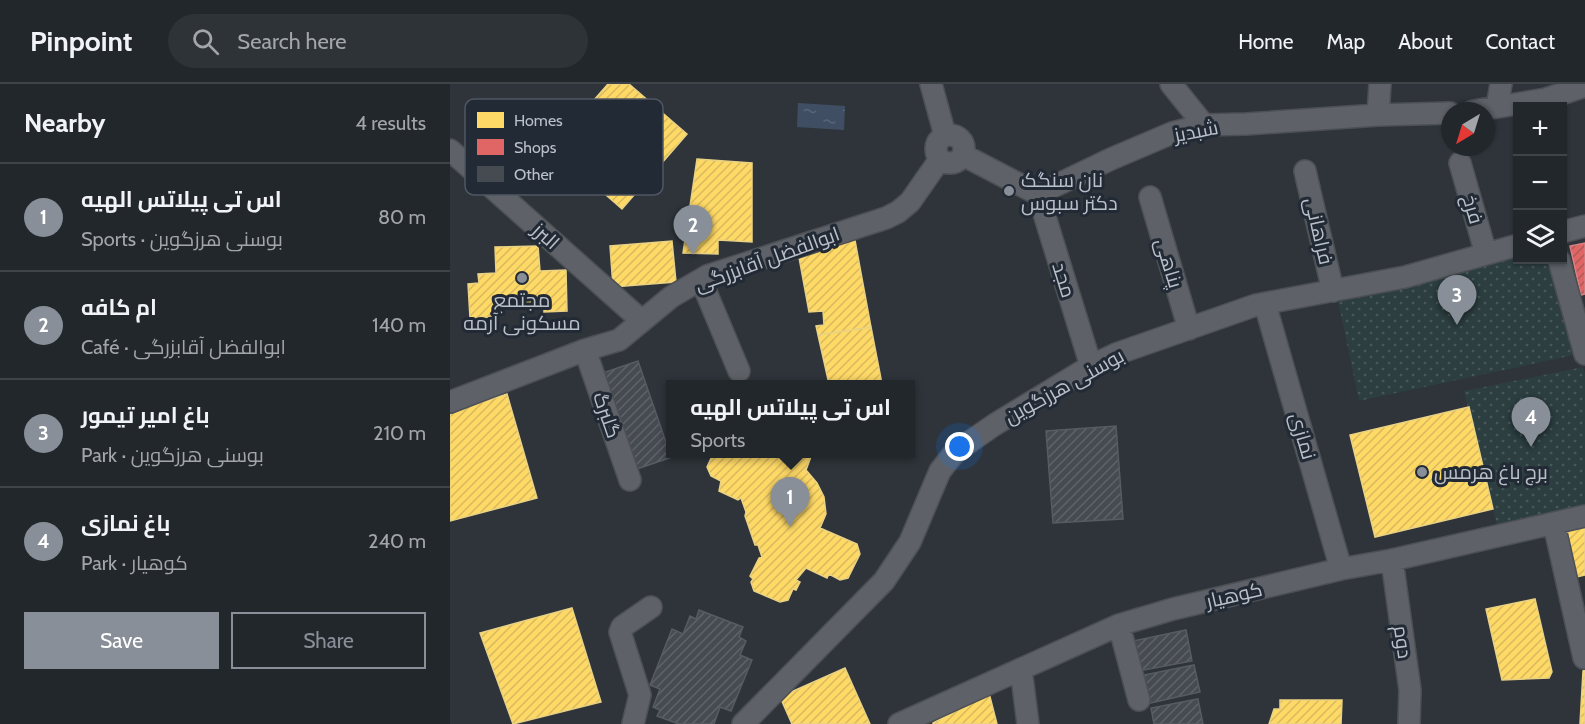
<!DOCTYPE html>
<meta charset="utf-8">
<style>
body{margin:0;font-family:Cabin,Cairo,sans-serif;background:#2e3338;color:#f1f3f6}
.controls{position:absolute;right:18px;top:18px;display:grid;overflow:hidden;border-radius:0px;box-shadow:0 2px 4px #0004}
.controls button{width:54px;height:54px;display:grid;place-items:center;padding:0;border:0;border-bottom:2px solid #3f4448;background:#22272c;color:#f1f3f6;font:30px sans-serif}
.compass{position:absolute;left:991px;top:18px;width:54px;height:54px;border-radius:50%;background:#22272c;box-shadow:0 2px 4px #0004;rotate:218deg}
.you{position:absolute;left:510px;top:363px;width:21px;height:21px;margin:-15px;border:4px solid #fff;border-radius:50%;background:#1a73e8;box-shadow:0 0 0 9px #1a73e833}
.badge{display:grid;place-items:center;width:39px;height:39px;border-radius:50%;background:#898f98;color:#fff;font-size:20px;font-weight:700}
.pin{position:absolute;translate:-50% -50px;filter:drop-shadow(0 2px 3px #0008)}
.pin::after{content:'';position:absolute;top:32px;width:21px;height:18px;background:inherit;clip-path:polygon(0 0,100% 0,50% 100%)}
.popup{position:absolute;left:216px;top:296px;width:249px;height:78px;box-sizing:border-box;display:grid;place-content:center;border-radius:0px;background:#22272c;filter:drop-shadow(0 2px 4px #0005);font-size:20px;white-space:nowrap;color:#a2a5a9}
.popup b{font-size:22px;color:#f1f3f6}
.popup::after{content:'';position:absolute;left:50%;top:100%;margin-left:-12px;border:12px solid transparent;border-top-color:#22272c}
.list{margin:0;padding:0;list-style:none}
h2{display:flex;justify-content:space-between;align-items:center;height:78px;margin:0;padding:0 24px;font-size:26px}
h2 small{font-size:20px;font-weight:400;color:#a2a5a9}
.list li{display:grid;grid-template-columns:39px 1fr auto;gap:18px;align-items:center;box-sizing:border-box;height:108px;padding:0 24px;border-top:2px solid #3f4448}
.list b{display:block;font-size:22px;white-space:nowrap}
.list p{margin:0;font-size:20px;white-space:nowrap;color:#a2a5a9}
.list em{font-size:20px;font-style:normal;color:#a2a5a9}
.actions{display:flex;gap:12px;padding:18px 24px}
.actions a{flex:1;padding:14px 0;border:2px solid #898f98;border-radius:0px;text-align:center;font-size:21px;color:#898f98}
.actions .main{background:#898f98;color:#fff}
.icon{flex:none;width:33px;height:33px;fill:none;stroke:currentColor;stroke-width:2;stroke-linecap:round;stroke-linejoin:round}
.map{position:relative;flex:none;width:1135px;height:640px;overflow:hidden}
header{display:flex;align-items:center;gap:36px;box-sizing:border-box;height:84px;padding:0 30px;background:#22272c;border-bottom:2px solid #3f4448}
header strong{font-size:28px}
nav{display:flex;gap:33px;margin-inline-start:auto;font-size:21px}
.search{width:420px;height:54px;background:#2e3338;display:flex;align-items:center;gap:15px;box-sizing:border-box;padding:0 21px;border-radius:33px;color:#a2a5a9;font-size:22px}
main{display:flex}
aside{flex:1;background:#22272c}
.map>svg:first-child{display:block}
.garden{fill:url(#garden-dots)}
.water{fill:url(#water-ripples)}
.homes{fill:url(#homes-hatch);stroke:#ead284;stroke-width:1.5}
.shops{fill:url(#shops-hatch);stroke:#d58184;stroke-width:1.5}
.building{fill:url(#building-hatch);stroke:#575b62;stroke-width:1.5}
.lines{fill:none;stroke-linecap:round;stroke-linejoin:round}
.minor-casing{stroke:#4c5055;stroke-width:24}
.minor{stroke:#5e6268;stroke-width:21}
.poi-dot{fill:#898f98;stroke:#222a35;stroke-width:2}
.labels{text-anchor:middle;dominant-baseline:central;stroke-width:6;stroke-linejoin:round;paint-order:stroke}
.street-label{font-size:20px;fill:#bac0ca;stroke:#222a35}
.poi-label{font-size:20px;fill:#bac0ca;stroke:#222a35;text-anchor:start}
.key{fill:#222a35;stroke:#505762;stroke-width:1.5}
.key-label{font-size:16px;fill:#bac0ca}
</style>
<header>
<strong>Pinpoint</strong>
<div class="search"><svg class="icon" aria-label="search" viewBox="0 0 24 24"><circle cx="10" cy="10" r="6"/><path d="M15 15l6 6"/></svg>Search here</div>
<nav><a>Home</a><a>Map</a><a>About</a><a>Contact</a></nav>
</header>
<main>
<aside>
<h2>Nearby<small>4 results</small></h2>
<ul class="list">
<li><span class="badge">1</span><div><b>اس تی پیلاتس الهیه</b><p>Sports · بوسنی هرزگوین</p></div><em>80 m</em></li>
<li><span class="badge">2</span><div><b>ام کافه</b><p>Café · ابوالفضل آقابزرگی</p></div><em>140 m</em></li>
<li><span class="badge">3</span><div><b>باغ امیر تیمور</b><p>Park · بوسنی هرزگوین</p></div><em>210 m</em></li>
<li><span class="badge">4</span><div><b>باغ نمازی</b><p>Park · کوهیار</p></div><em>240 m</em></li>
</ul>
<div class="actions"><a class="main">Save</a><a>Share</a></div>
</aside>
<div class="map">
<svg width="1135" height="640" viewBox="0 0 1135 640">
<defs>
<pattern id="garden-dots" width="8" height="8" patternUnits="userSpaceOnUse" patternTransform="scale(1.5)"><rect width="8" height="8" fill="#2c3e40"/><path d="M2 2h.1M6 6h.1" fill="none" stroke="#48585a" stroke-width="1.8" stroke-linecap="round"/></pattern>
<pattern id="water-ripples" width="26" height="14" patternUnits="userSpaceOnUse" patternTransform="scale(1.5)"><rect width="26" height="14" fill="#3f4e63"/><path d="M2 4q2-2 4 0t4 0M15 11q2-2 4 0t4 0" fill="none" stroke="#596678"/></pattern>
<pattern id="homes-hatch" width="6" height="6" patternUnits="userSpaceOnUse" patternTransform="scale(1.5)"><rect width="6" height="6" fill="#ffd966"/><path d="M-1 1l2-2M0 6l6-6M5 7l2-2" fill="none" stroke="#d7b95e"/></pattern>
<pattern id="shops-hatch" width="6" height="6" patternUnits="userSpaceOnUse" patternTransform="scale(1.5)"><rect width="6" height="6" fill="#e06666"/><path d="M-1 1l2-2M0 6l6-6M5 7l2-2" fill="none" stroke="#ae595a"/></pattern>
<pattern id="building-hatch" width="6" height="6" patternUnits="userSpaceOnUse" patternTransform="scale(1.5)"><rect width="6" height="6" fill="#464b51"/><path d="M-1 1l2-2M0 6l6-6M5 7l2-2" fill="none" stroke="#5f6369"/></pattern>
</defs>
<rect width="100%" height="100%" fill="#2e343a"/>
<path class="garden" d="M1067 167 1068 176H1103L1129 270 909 317 887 212Z
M1133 283 1135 290V420L1047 441 1014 307Z"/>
<path class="water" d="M348 19 395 22 394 46 347 43Z"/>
<path class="homes" d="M158 0H179L237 50 172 125 102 64Z
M247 75 302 79V158L268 156V170L233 169Z
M404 151 421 243 368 251 366 242 374 241 373 227 359 228 348 168Z
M222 157 226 198 163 203 160 162Z
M88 162 90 187 116 186 117 227 94 228V221L42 224V233L20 234 18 200 29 199 28 190 46 189 45 163Z
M421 243 432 300H379L368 251Z
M57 310 87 414 0 437V328Z
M1019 323 1043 425 925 453 900 351Z
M263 370H362L356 386 367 399 374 413 376 430 370 444 407 460 410 470 398 494 390 496 379 490 377 494 356 484 346 496 350 498 346 506 343 505 338 516 330 518 304 507 301 498 303 495 300 492 309 474 312 473 308 461H305L295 432 296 428 291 414 288 416 269 407 271 397 261 392 257 383Z
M1135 441V491L1118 495 1107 448Z
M1085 515 1102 588 1099 594 1052 596 1036 525Z
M122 524 151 618 63 640 30 549Z
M395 584 420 640H342L330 613Z
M1135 585V640H1130L1133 587Z
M539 609 547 640H483V639Z
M830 616H892L891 640H819L824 625H830Z"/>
<path class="shops" d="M1135 159V210L1131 211 1120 162Z"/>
<path class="building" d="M188 277 220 370 222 373 181 387 147 291Z
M666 342 673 435 603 439 596 347Z
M249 526 293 543 289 553 296 557 290 571 302 576 281 627 270 623 264 640H229L207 632 210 626 203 623 210 605 200 601 222 545 233 550 240 532 246 535Z
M736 546 742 577 689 587 683 557Z
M744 581 750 608 700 619 694 591Z
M748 615 753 640H704L701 624Z"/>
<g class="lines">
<g class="minor-casing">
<path id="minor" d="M481 0 495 51
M721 0 754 41
M1047 23 1051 0
M1023 27 1096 15 1135 2
M928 31 930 0
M486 65a14 14 0 1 1 28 0a14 14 0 1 1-28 0Z
M0 66 192 237
M513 71 588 110
M1010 79 1036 170
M855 87 883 207
M588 110 661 75 722 49 754 41 796 40 928 31 1000 29
M588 110 641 282
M700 113 739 245
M1112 148 1135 142
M1109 176 1135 270
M251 196 289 287
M815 220 891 485
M135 266 180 396
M0 318 135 266 169 256 221 213 257 192 436 134 448 128 460 118 490 75
M1104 440 1134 574
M942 476 960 606 959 640
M669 541 689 616
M571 585 578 640
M183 640 190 611 170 548 172 543 201 523
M293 640 434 497 460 458 490 387 505 368 544 341 641 282 666 270 806 221 955 193 1068 161
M449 640 669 541 723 525 891 485 942 476 1135 432"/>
</g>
<use href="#minor" class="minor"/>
</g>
<g class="poi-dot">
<circle cx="559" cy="107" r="6"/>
<circle cx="72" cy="194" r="6"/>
<circle cx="972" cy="388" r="6"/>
</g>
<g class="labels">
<g class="street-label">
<text transform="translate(746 47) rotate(-11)">شبدیز</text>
<text transform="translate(1023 125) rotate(74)">فرخ</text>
<text transform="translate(869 147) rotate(77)">فراهانی</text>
<text transform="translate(96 152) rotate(42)">البرز</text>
<text transform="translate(317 175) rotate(-20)">ابوالفضل آقابزرگی</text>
<text transform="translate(719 179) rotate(73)">پناهی</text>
<text transform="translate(614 196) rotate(73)">مجد</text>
<text transform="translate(614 302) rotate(-29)">بوسنی هرزگوین</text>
<text transform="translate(157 331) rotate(71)">گلبرگ</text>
<text transform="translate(853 352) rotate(74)">نمازی</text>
<text transform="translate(784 511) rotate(-13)">کوهیار</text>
<text transform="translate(953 558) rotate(82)">دوم</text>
</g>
<g class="poi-label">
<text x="571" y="96">نان سنگک<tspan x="571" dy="23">دکتر سبوس</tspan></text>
<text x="72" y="216" text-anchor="middle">مجتمع<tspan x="72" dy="23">مسکونی آرمه</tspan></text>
<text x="984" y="388">برج باغ هرمس</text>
</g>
</g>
<rect x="15" y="15" width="198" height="96" rx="9" class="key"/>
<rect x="27" y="28" width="27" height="16" fill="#ffd966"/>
<rect x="27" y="55" width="27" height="16" fill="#e06666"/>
<rect x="27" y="82" width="27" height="16" fill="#464b51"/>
<g class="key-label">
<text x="64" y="42">Homes</text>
<text x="64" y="69">Shops</text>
<text x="64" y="96">Other</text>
</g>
</svg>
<div class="controls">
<button>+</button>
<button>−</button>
<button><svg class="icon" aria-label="layers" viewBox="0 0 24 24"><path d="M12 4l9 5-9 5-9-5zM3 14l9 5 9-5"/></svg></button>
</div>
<svg class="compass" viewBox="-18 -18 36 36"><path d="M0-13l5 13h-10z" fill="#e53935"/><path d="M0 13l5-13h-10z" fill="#a2a5a9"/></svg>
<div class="you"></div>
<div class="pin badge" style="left:340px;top:443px">1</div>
<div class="popup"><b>اس تی پیلاتس الهیه</b>Sports</div>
<div class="pin badge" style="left:243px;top:171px">2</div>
<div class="pin badge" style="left:1007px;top:241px">3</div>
<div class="pin badge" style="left:1081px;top:363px">4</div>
</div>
</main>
